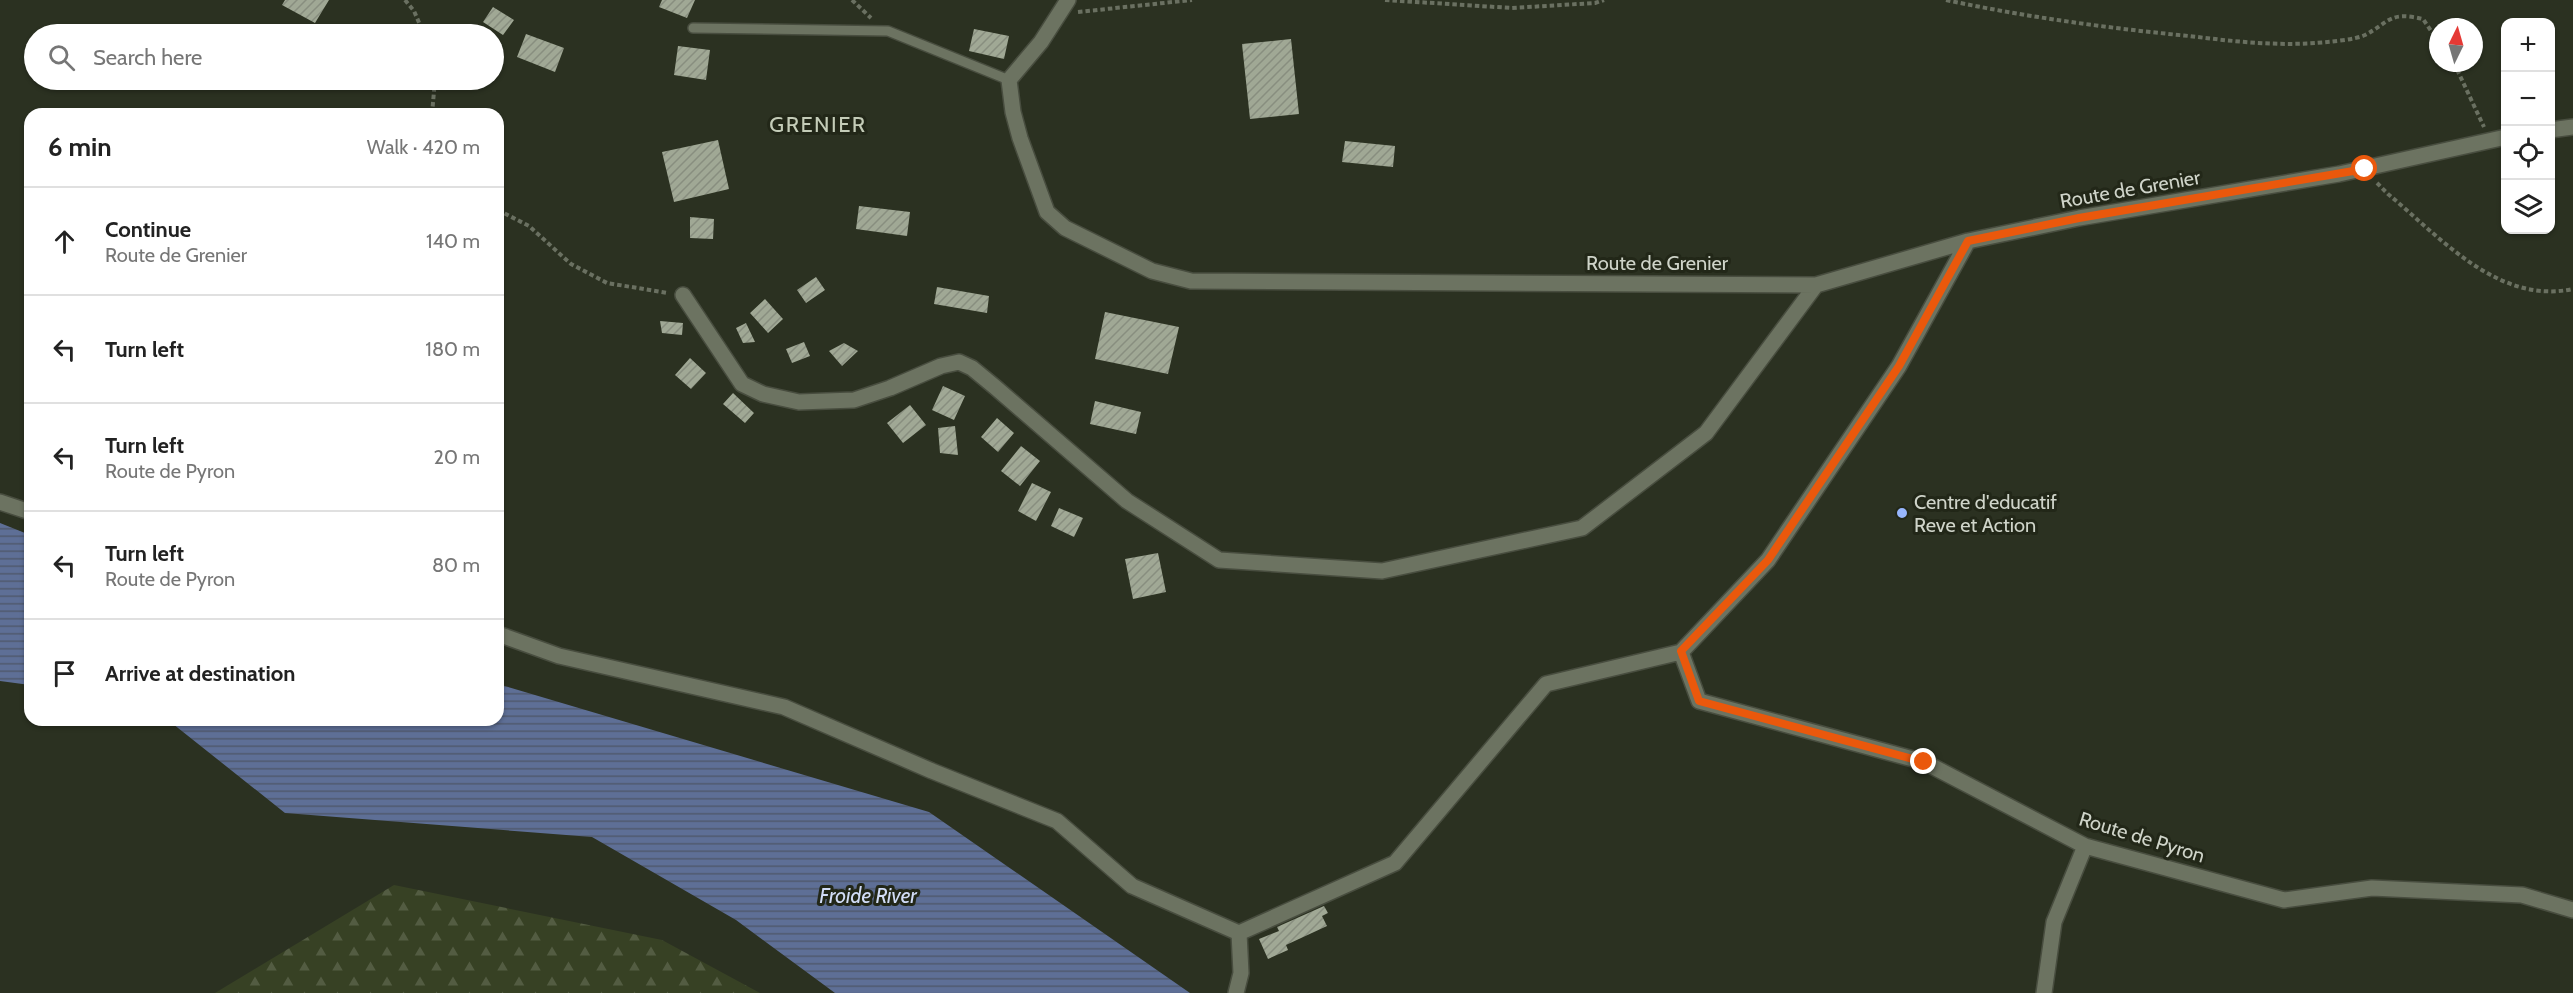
<!DOCTYPE html>
<meta charset="utf-8">
<style>
body{margin:0;font-family:Cabin,sans-serif;background:#f6f6f6;color:#222}
.controls{position:absolute;right:18px;top:18px;display:grid;overflow:hidden;border-radius:12px;box-shadow:0 2px 4px #0004}
.controls button{width:54px;height:54px;display:grid;place-items:center;padding:0;border:0;border-bottom:2px solid #e0e0e0;background:#fff;color:#222;font:30px sans-serif}
.compass{position:absolute;left:2429px;top:18px;width:54px;height:54px;border-radius:50%;background:#fff;box-shadow:0 2px 4px #0004;rotate:5deg}
.stop{position:absolute;width:18px;height:18px;margin:-14px;border:4px solid #ea580c;border-radius:50%;background:#fff}
.stop.end{background:#ea580c;border-color:#fff;box-shadow:0 2px 6px #0008}
.list{margin:0;padding:0;list-style:none}
h2{display:flex;justify-content:space-between;align-items:center;height:78px;margin:0;padding:0 24px;font-size:26px}
h2 small{font-size:20px;font-weight:400;color:#767676}
.list li{display:grid;grid-template-columns:39px 1fr auto;gap:18px;align-items:center;box-sizing:border-box;height:108px;padding:0 24px;border-top:2px solid #e0e0e0}
.list b{display:block;font-size:22px;white-space:nowrap}
.list p{margin:0;font-size:20px;white-space:nowrap;color:#767676}
.list em{font-size:20px;font-style:normal;color:#767676}
.icon{flex:none;width:33px;height:33px;fill:none;stroke:currentColor;stroke-width:2;stroke-linecap:round;stroke-linejoin:round}
.map{position:relative;flex:none;width:2573px;height:993px;overflow:hidden}
.search{position:absolute;background:#fff;box-shadow:0 2px 4px #0004;left:24px;top:24px;width:480px;height:66px;display:flex;align-items:center;gap:15px;box-sizing:border-box;padding:0 21px;border-radius:33px;color:#767676;font-size:22px}
.panel{position:absolute;background:#fff;box-shadow:0 2px 4px #0004;left:24px;top:108px;width:480px;height:618px;border-radius:18px}
.map>svg:first-child{display:block}
.forest{fill:url(#forest-firs)}
.water{fill:url(#water-rules)}
.building{fill:url(#building-hatch)}
.lines{fill:none;stroke-linecap:round;stroke-linejoin:round}
.lane-casing{stroke:#484d3f;stroke-width:12}
.street-casing{stroke:#484d3f;stroke-width:18}
.path{stroke:#6a7061;stroke-width:4;stroke-dasharray:4.5 3;stroke-linecap:butt}
.lane{stroke:#6c7361;stroke-width:9}
.street{stroke:#6c7361;stroke-width:15}
.route{stroke:#ea580c;stroke-width:8}
.poi-dot{fill:#97b6fd;stroke:#222718;stroke-width:2}
.labels{text-anchor:middle;dominant-baseline:central;stroke-width:6;stroke-linejoin:round;paint-order:stroke}
.street-label{font-size:20px;fill:#cfd4c9;stroke:#222718}
.poi-label{font-size:20px;fill:#cfd4c9;stroke:#222718;text-anchor:start}
.water-label{font-size:21px;font-style:italic;fill:#d1dcf6;stroke:#222718}
.quarter-label{font-size:22px;letter-spacing:1.5px;fill:#c4ccb8;stroke:#222718}
</style>
<div class="map">
<svg width="2573" height="993" viewBox="0 0 2573 993">
<defs>
<pattern id="forest-firs" width="22" height="20" patternUnits="userSpaceOnUse" patternTransform="scale(1.5)"><rect width="22" height="20" fill="#374124"/><path d="M5 1l3.5 6h-7zM16 11l3.5 6h-7z" fill="#535c42"/></pattern>
<pattern id="water-rules" width="6" height="5" patternUnits="userSpaceOnUse" patternTransform="scale(1.5)"><rect width="6" height="5" fill="#5e6f96"/><path d="M0 2.5h6" fill="none" stroke="#505a6e"/></pattern>
<pattern id="building-hatch" width="6" height="6" patternUnits="userSpaceOnUse" patternTransform="scale(1.5)"><rect width="6" height="6" fill="#a0a895"/><path d="M-1 1l2-2M0 6l6-6M5 7l2-2" fill="none" stroke="#888e7f"/></pattern>
</defs>
<rect width="100%" height="100%" fill="#2b3121"/>
<path class="forest" d="M394 885 662 940 760 993H215Z"/>
<path class="water" d="M0 523 30 535V685L0 681Z
M498 684 929 812 1190 993H835L736 920 592 837 285 813 168 720H498Z"/>
<path class="building" d="M285 0H329L315 23 282 5Z
M662 0H695L687 18 659 7Z
M493 7 514 20 503 35 483 22Z
M974 29 1009 36 1004 59 969 51Z
M526 34 564 48 555 72 517 57Z
M1291 39 1299 114 1250 119 1242 44Z
M678 46 710 50 706 80 674 75Z
M718 140 729 189 674 202 662 152Z
M1345 141 1395 146 1393 167 1342 162Z
M859 206 910 212 907 236 856 229Z
M690 217 714 219 713 239 690 238Z
M816 277 825 290 806 303 797 290Z
M937 287 989 296 987 313 934 304Z
M765 299 783 319 768 333 750 313Z
M1105 312 1179 327 1168 374 1095 359Z
M660 321 683 323 682 335 662 333Z
M746 323 755 342 743 343 736 328Z
M804 342 810 356 792 363 786 349Z
M844 343 858 351 842 366 829 351Z
M690 358 706 373 691 389 675 375Z
M943 386 965 396 954 420 932 410Z
M733 393 754 413 745 423 723 404Z
M1095 401 1141 412 1136 434 1090 424Z
M910 405 926 425 903 443 887 423Z
M997 418 1014 433 998 452 981 437Z
M955 426 958 455 940 453 938 428Z
M1021 446 1040 461 1020 486 1001 471Z
M1032 483 1051 492 1036 521 1018 511Z
M1059 508 1083 518 1074 537 1051 526Z
M1158 553 1166 592 1133 599 1125 559Z
M1324 906 1328 913 1322 916 1327 926 1286 945 1288 950 1268 959 1259 939 1279 931 1277 927Z"/>
<g class="lines">
<g class="lane-casing">
<path id="lane" d="M693 28 888 31 1009 80"/>
</g>
<g class="street-casing">
<path id="street" d="M1068 0 1041 42 1009 80 1013 112 1020 138 1047 212 1065 228 1152 271 1191 281 1816 285 1968 241 2079 218 2339 174 2506 137
M2550 130 2573 127
M683 295 742 384 763 394 799 402 854 400 890 388 941 366 959 362 972 368 995 387 1127 501 1219 560 1382 571 1582 528 1706 433 1816 285
M0 502 30 512
M498 634 559 656 784 707 932 771 1057 821 1132 886 1239 933
M1681 652 1699 701 1924 762 2085 846 2284 900 2372 888 2522 895 2573 910
M1236 993 1241 973 1239 933 1395 863 1546 684 1681 652 1768 560 1899 366 1968 241
M2044 993 2054 922 2085 846"/>
</g>
<path class="path" d="M405 0 414 11 424 34
M852 0 871 18
M1385 0 1512 8 1595 3 1604 0
M1946 0C2026 17 2107 28 2189 36 2230 41 2273 46 2316 43 2327 42 2355 40 2365 35 2390 22 2389 11 2423 19L2438 41
M1078 12 1192 0
M2454 63 2484 127
M432 114 435 80
M2377 183 2388 194C2440 237 2498 305 2573 289
M498 210 529 226 571 264 607 283 668 293"/>
<use href="#lane" class="lane"/>
<use href="#street" class="street"/>
</g>
<g class="lines">
<path class="route" d="M1924 762 1699 701 1681 651 1768 560 1899 366 1968 241 2079 218 2365 169"/>
</g>
<circle class="poi-dot" cx="1902" cy="513" r="6"/>
<g class="labels">
<g class="street-label">
<text transform="translate(2130 189) rotate(-10)">Route de Grenier</text>
<text x="1657" y="263">Route de Grenier</text>
<text transform="translate(2142 837) rotate(17)">Route de Pyron</text>
</g>
<g class="poi-label">
<text x="1914" y="502">Centre d'educatif<tspan x="1914" dy="23">Reve et Action</tspan></text>
</g>
<g class="water-label">
<text x="868" y="895">Froide River</text>
</g>
<g class="quarter-label">
<text x="818" y="124">GRENIER</text>
</g>
</g>
</svg>
<div class="controls">
<button>+</button>
<button>−</button>
<button><svg class="icon" aria-label="locate" viewBox="0 0 24 24"><circle cx="12" cy="12" r="6"/><path d="M12 2v4M12 18v4M2 12h4M18 12h4"/></svg></button>
<button><svg class="icon" aria-label="layers" viewBox="0 0 24 24"><path d="M12 4l9 5-9 5-9-5zM3 14l9 5 9-5"/></svg></button>
</div>
<svg class="compass" viewBox="-18 -18 36 36"><path d="M0-13l5 13h-10z" fill="#e53935"/><path d="M0 13l5-13h-10z" fill="#767676"/></svg>
<div class="stop" style="left:2365px;top:169px"></div>
<div class="stop end" style="left:1924px;top:762px"></div>
<div class="search"><svg class="icon" aria-label="search" viewBox="0 0 24 24"><circle cx="10" cy="10" r="6"/><path d="M15 15l6 6"/></svg>Search here</div>
<section class="panel">
<h2>6 min<small>Walk · 420 m</small></h2>
<ul class="list">
<li><svg class="icon" aria-label="ahead" viewBox="0 0 24 24"><path d="M12 20V5M6 11l6-6 6 6"/></svg><div><b>Continue</b><p>Route de Grenier</p></div><em>140 m</em></li>
<li><svg class="icon" aria-label="left" viewBox="0 0 24 24"><path d="M17 20v-9H6M10 6l-5 5 5 5"/></svg><div><b>Turn left</b></div><em>180 m</em></li>
<li><svg class="icon" aria-label="left" viewBox="0 0 24 24"><path d="M17 20v-9H6M10 6l-5 5 5 5"/></svg><div><b>Turn left</b><p>Route de Pyron</p></div><em>20 m</em></li>
<li><svg class="icon" aria-label="left" viewBox="0 0 24 24"><path d="M17 20v-9H6M10 6l-5 5 5 5"/></svg><div><b>Turn left</b><p>Route de Pyron</p></div><em>80 m</em></li>
<li><svg class="icon" aria-label="arrive" viewBox="0 0 24 24"><path d="M6 21V4h12l-3 4 3 4H6"/></svg><div><b>Arrive at destination</b></div></li>
</ul>
</section>
</div>
